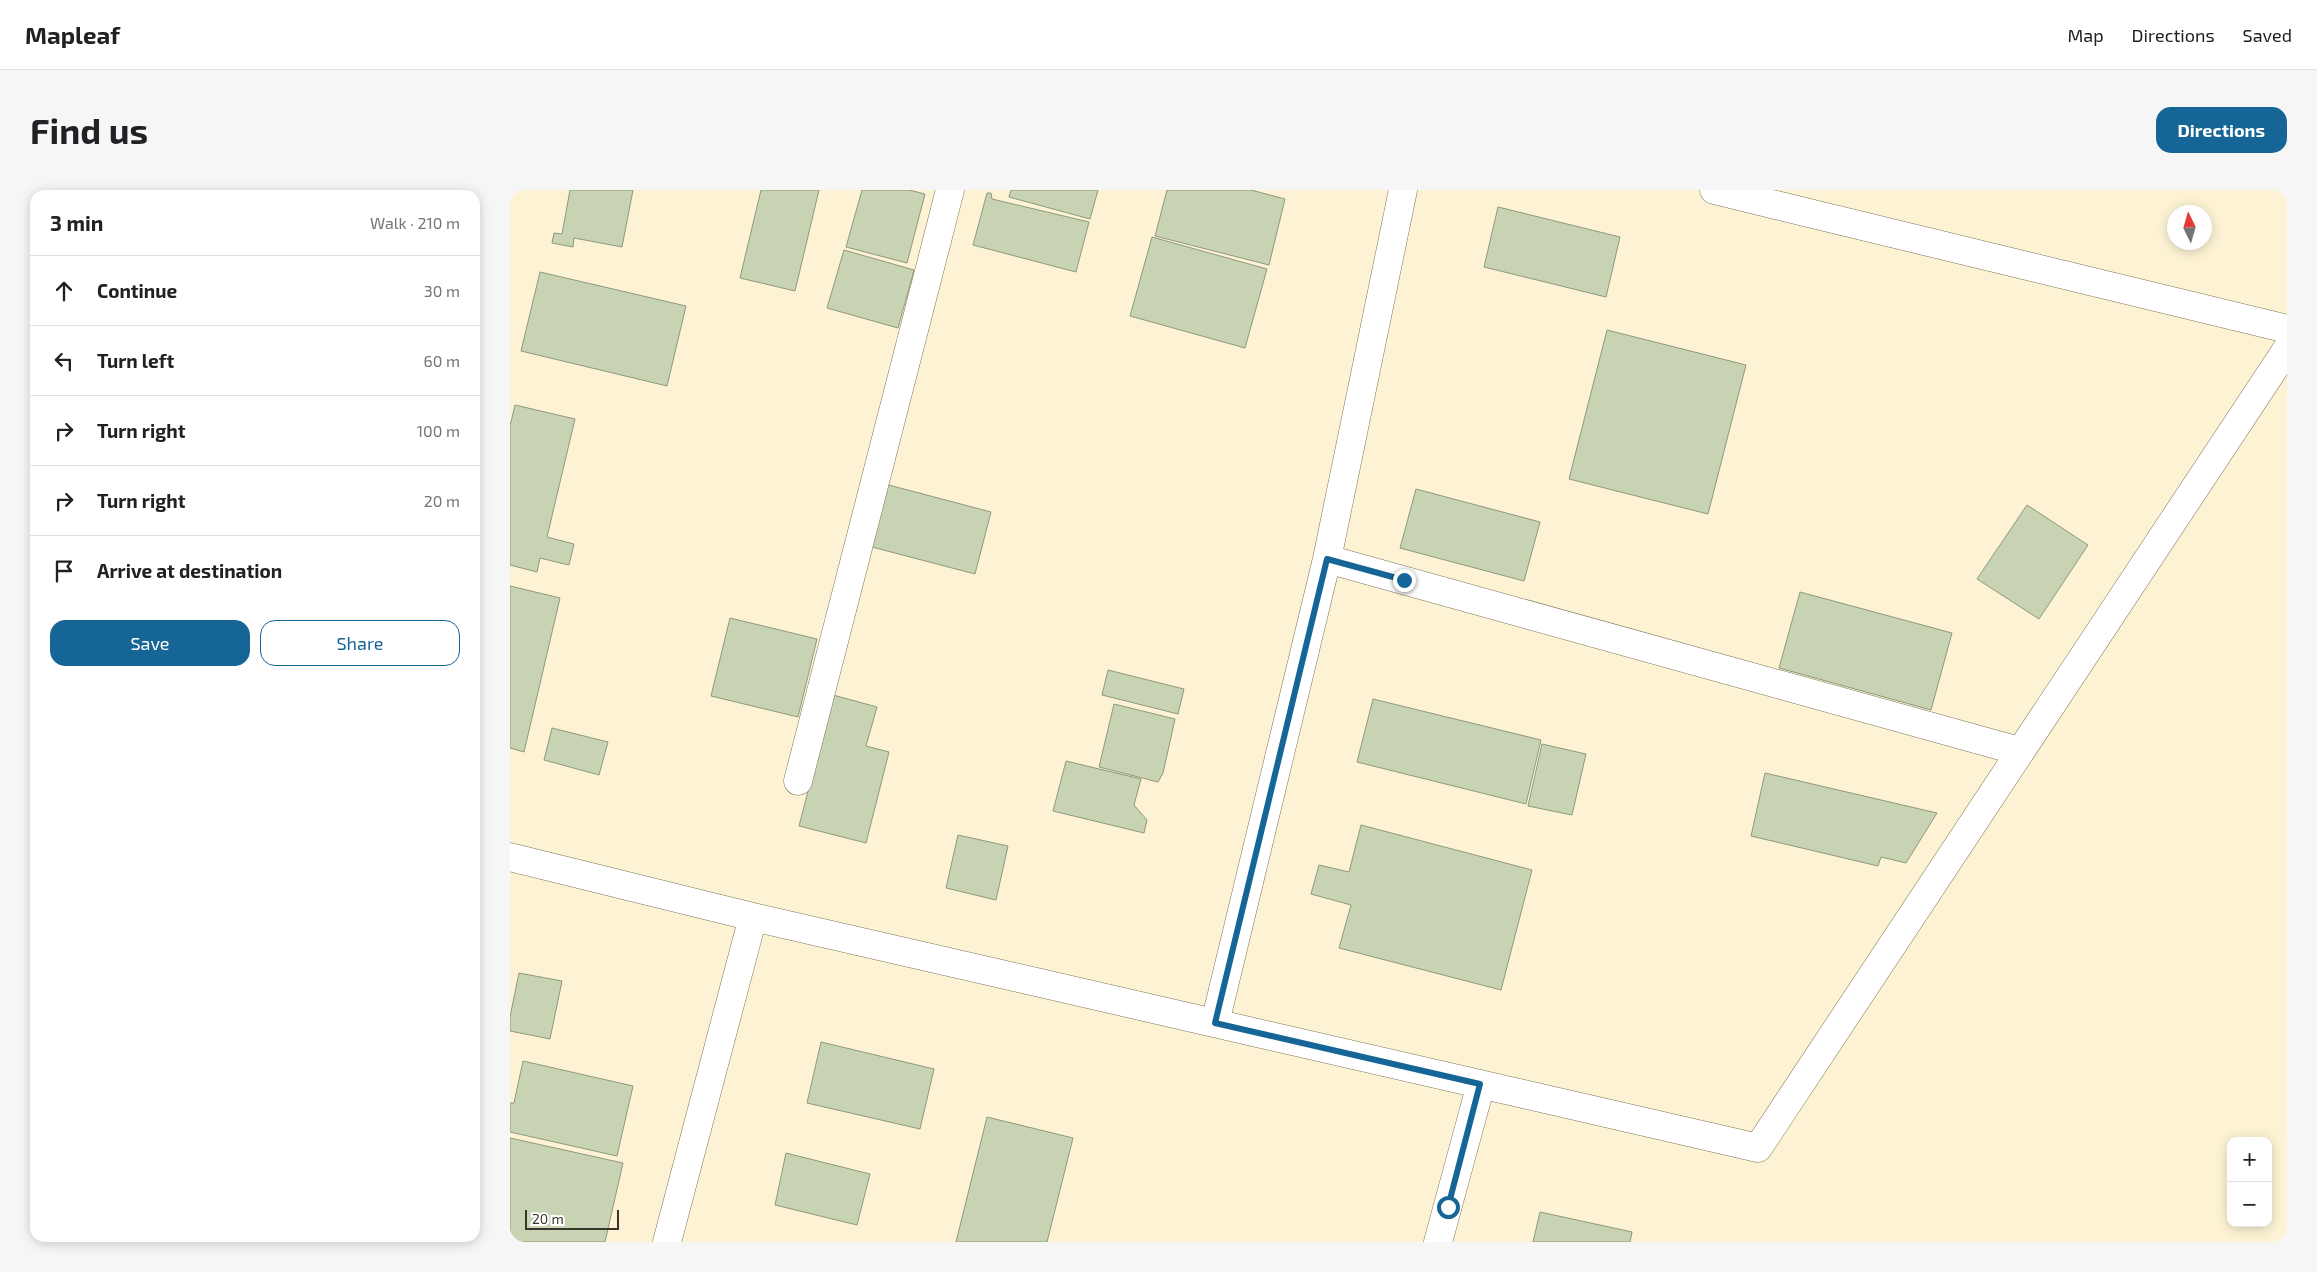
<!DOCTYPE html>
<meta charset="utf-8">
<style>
body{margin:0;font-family:"Exo 2",sans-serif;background:#f6f6f6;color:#202124}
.controls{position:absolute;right:15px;bottom:15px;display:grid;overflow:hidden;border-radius:10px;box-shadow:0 2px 12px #0003}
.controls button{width:45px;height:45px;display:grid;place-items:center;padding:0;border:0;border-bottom:1px solid #e0e0e0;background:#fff;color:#202124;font:25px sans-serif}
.compass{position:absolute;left:1657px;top:15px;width:45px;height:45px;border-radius:50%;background:#fff;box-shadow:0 2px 12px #0003;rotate:355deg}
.scale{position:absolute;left:15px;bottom:12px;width:94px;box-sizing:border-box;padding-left:5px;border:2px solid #393529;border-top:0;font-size:14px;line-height:18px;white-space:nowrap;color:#393529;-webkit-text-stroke:4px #fff;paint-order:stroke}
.stop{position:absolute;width:15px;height:15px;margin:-11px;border:4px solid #166597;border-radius:50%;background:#fff}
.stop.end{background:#166597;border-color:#fff;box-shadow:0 1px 5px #0008}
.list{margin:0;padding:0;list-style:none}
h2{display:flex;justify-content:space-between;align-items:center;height:65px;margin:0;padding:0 20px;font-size:21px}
h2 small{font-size:16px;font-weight:400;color:#757577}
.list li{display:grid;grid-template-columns:32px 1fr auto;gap:15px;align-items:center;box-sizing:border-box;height:70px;padding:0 20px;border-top:1px solid #e0e0e0}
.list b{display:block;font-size:19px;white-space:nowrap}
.list em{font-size:16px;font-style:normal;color:#757577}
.actions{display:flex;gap:10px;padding:15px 20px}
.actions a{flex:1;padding:11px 0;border:1px solid #166597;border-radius:15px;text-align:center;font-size:18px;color:#166597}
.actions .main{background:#166597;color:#fff}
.icon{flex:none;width:28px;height:28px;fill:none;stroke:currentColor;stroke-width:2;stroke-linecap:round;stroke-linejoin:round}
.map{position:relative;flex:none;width:1777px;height:1052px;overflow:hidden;border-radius:15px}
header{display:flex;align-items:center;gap:30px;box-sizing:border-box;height:70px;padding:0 25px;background:#fff;border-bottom:1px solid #e0e0e0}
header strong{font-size:24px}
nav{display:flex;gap:28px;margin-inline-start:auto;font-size:18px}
.intro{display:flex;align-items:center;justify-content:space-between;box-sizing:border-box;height:120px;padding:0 30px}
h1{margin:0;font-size:35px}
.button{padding:12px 22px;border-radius:15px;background:#166597;color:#fff;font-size:18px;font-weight:700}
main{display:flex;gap:30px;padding:0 30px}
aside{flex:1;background:#fff;border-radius:15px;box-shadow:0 2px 12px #0003}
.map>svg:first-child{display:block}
.building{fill:#c8d3b4;stroke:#8e987b}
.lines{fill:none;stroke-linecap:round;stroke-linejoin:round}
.minor-casing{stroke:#7d7458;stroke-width:29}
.minor{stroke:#fff;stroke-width:28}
.route{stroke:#166597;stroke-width:6}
</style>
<header>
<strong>Mapleaf</strong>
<nav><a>Map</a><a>Directions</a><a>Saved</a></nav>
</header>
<div class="intro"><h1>Find us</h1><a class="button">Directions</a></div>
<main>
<aside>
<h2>3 min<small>Walk · 210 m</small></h2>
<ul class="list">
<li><svg class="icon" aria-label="ahead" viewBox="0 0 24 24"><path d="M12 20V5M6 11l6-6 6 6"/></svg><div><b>Continue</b></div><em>30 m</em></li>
<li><svg class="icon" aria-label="left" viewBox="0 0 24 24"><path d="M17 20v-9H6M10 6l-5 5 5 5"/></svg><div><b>Turn left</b></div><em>60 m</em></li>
<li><svg class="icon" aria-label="right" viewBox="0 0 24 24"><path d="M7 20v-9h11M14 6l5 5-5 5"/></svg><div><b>Turn right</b></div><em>100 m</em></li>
<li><svg class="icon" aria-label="right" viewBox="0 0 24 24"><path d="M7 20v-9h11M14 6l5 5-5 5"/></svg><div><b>Turn right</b></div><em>20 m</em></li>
<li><svg class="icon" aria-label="arrive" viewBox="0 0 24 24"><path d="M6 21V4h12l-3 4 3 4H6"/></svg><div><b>Arrive at destination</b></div></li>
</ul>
<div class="actions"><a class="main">Save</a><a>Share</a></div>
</aside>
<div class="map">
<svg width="1777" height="1052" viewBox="0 0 1777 1052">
<rect width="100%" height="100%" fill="#fdf3d4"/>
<path class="building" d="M60 0H123L112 57 64 48 63 57 42 53 44 43 52 44Z
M251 0H309L285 101 230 88Z
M352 0H399L415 4 397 73 336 57Z
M501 0H588L580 29 499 7Z
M657 0H741L775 9 759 75 645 46Z
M477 3H481L482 9 579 32 566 82 463 55Z
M988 17 1110 47 1096 107 974 77Z
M642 47 757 79 735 158 620 126Z
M334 60 404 80 388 138 317 118Z
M30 82 176 116 157 196 11 161Z
M1097 140 1236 175 1198 324 1059 289Z
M5 215 65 229 37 347 64 354 59 375 30 368 27 382 0 375V236Z
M375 294 481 322 465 384 362 357Z
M906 299 1030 332 1014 391 890 358Z
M1517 315 1578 355 1529 429 1467 389Z
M0 396 50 408 14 562 0 558Z
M1290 402 1442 443 1421 520 1269 478Z
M220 428 307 449 288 527 201 506Z
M598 480 674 499 668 524 592 505Z
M323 505 367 517 356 556 379 562 356 653 289 636Z
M863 509 1031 550 1016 614 847 572Z
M604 514 665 529 653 583 648 592 589 577Z
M42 538 98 552 89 585 34 570Z
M1032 554 1076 564 1062 625 1018 616Z
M556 571 631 589 624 615 637 630 634 643 543 621Z
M1255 583 1427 623 1396 673 1371 667 1368 676 1241 646Z
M851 635 1022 680 991 800 829 758 841 715 801 704 809 675 839 682Z
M448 645 498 656 486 710 436 698Z
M9 783 52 791 40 849 0 841V827Z
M311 852 424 879 410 939 297 913Z
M13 871 123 896 107 966 0 942V913H4Z
M477 927 563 948 537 1052H446Z
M0 948 113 973 95 1052H0Z
M276 963 360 984 347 1035 265 1015Z
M1030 1022 1122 1042 1120 1052H1023Z"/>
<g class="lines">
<g class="minor-casing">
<path id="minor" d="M1204 0 1777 139
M817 369 1509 561
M288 591 440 0
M0 667 243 727 1248 958 1777 159
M705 833 817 369 893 0
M157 1052 243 727
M928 1052 971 894"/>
</g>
<use href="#minor" class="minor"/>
</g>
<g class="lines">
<path class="route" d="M894 390 817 369 705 833 970 894 938 1017"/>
</g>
</svg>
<div class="controls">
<button>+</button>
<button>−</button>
</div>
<svg class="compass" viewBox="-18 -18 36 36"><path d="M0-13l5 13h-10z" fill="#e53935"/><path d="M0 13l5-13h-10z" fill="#757577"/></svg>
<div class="scale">20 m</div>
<div class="stop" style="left:938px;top:1017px"></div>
<div class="stop end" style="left:894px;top:390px"></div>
</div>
</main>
